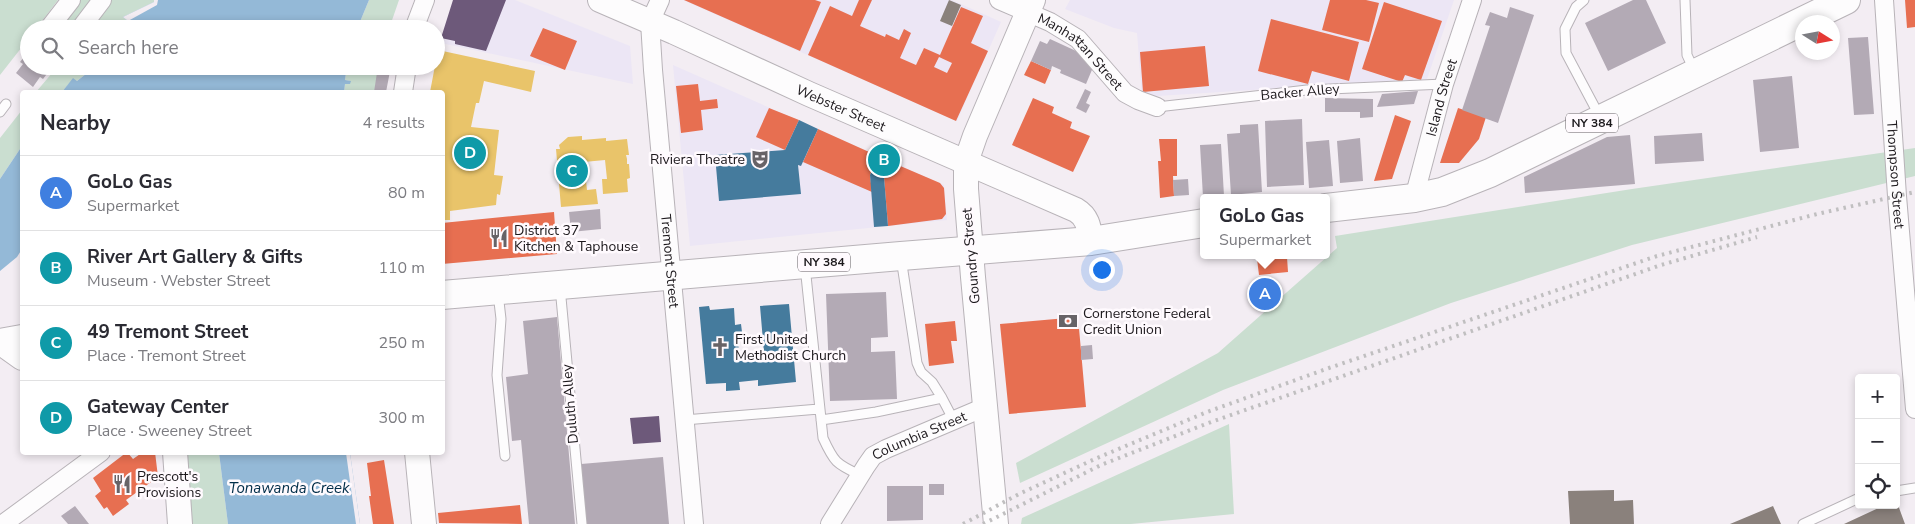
<!DOCTYPE html>
<meta charset="utf-8">
<style>
body{margin:0;font-family:"Nunito Sans",sans-serif;background:#f2f2f3;color:#2b2b33}
.controls{position:absolute;right:15px;bottom:15px;display:grid;overflow:hidden;border-radius:5px;box-shadow:0 2px 8px #0003}
.controls button{width:45px;height:45px;display:grid;place-items:center;padding:0;border:0;border-bottom:1px solid #e1e1e2;background:#fff;color:#2b2b33;font:25px sans-serif}
.compass{position:absolute;left:1795px;top:15px;width:45px;height:45px;border-radius:50%;background:#fff;box-shadow:0 2px 8px #0003;rotate:101deg}
.you{position:absolute;left:1101px;top:269px;width:18px;height:18px;margin:-12px;border:4px solid #fff;border-radius:50%;background:#1a73e8;box-shadow:0 0 0 8px #1a73e833}
.badge{display:grid;place-items:center;width:32px;height:32px;border-radius:50%;background:#676367;color:#fff;font-size:16px;font-weight:700}
.pin{position:absolute;translate:-50% -50%;border:2px solid #fff;box-shadow:0 1px 5px #0006}
.popup{position:absolute;left:1200px;top:194px;width:130px;height:65px;box-sizing:border-box;display:grid;place-content:center;border-radius:5px;background:#fff;filter:drop-shadow(0 1px 4px #0005);font-size:16px;white-space:nowrap;color:#7c7c81}
.popup b{font-size:19px;color:#2b2b33}
.popup::after{content:'';position:absolute;left:50%;top:100%;margin-left:-10px;border:10px solid transparent;border-top-color:#fff}
.list{margin:0;padding:0;list-style:none}
h2{display:flex;justify-content:space-between;align-items:center;height:65px;margin:0;padding:0 20px;font-size:21px}
h2 small{font-size:16px;font-weight:400;color:#7c7c81}
.list li{display:grid;grid-template-columns:32px 1fr auto;gap:15px;align-items:center;box-sizing:border-box;height:75px;padding:0 20px;border-top:1px solid #e1e1e2}
.list b{display:block;font-size:19px;white-space:nowrap}
.list p{margin:0;font-size:16px;white-space:nowrap;color:#7c7c81}
.list em{font-size:16px;font-style:normal;color:#7c7c81}
.icon{flex:none;width:28px;height:28px;fill:none;stroke:currentColor;stroke-width:2;stroke-linecap:round;stroke-linejoin:round}
.map{position:relative;flex:none;width:1915px;height:524px;overflow:hidden}
.search{position:absolute;background:#fff;box-shadow:0 2px 8px #0003;left:20px;top:20px;width:425px;height:55px;display:flex;align-items:center;gap:12px;box-sizing:border-box;padding:0 18px;border-radius:28px;color:#7c7c81;font-size:19px}
.panel{position:absolute;background:#fff;box-shadow:0 2px 8px #0003;left:20px;top:90px;width:425px;height:365px;border-radius:5px}
.map>svg:first-child{display:block}
.commercial{fill:#ece6f5}
.green{fill:#caded0}
.water{fill:#94b9d7}
.pier{fill:#f3edf3}
.homes{fill:#e9c46a}
.shops{fill:#e76f51;fill-rule:evenodd}
.offices{fill:#6d597a}
.public{fill:#457b9d}
.industry{fill:#8a817c}
.building{fill:#b3aab5}
.lines{fill:none;stroke-linecap:round;stroke-linejoin:round}
.lane-casing{stroke:#b8b3b8;stroke-width:11}
.street-casing{stroke:#b8b3b8;stroke-width:20}
.secondary-casing{stroke:#b8b3b8;stroke-width:26}
.primary-casing{stroke:#b8b3b8;stroke-width:30}
.lane{stroke:#fdfcfd;stroke-width:9}
.street{stroke:#fdfcfd;stroke-width:18}
.secondary{stroke:#fdfcfd;stroke-width:24}
.primary{stroke:#fdfcfd;stroke-width:28}
.rail{stroke:#c0bfc0;stroke-width:4;stroke-dasharray:2.5 5;stroke-linecap:butt}
.labels{text-anchor:middle;dominant-baseline:central;stroke-width:5;stroke-linejoin:round;paint-order:stroke}
.shield{fill:#fffafe;stroke:#605c60;stroke-width:1}
.shield-label{font-size:12px;font-weight:bold;fill:#1c181c}
.street-label{font-size:14px;fill:#1c181c;stroke:#fffafe}
.poi-label{font-size:14px;fill:#1c181c;stroke:#fffafe;text-anchor:start}
.water-label{font-size:15px;font-style:italic;fill:#002d48;stroke:#fffafe}
</style>
<div class="map">
<svg width="1915" height="524" viewBox="0 0 1915 524">
<rect width="100%" height="100%" fill="#f3edf3"/>
<path class="commercial" d="M454 0H515L630 46 633 84 441 43Z
M683 0H952L1001 22 957 121Z
M1070 0H1454L1427 79 1142 97 1137 33 1114 28 1065 9Z
M673 65 944 185 947 220 690 246Z"/>
<path class="green" d="M0 0H58L36 29H29V38L0 75Z
M74 0H98L76 29H58Z
M110 0H154V2L123 17 128 21 123 29H88Z
M369 0H399L389 29H357Z
M58 66H96L77 81 73 79 62 92H36Z
M347 66H382L378 92H344L345 83 350 81 345 80Z
M22 110V146L0 179V138Z
M1915 148V176L1632 245 1451 303 1223 390 1020 483 1016 463 1218 353 1337 248 1335 236 1632 189Z
M1229 424 1234 514 1131 524H1021L1022 518Z
M183 453H219L228 524H188Z"/>
<path class="water" d="M154 0H369L357 29H123L128 21 123 17 154 2Z
M96 66H347L345 80 351 81 350 84H345L344 92H62L73 78 77 81Z
M22 146V249L17 257 0 271V179Z
M219 453H350L360 524H228Z"/>
<path class="pier" d="M154 0H158L157 5 128 21 123 17 154 2Z
M346 453H350L360 524H356Z"/>
<path class="homes" d="M438 50 535 71 531 92 484 81 479 103H476L471 127 499 130 494 175 503 176 500 195 497 194 496 205 450 211V220H442V92H430Z
M582 136V140L606 138V141L627 139 629 155H626L627 159V164H629L630 178 627 179 628 192 603 194 602 179H607L605 160 584 162 587 190 596 189 598 204 561 207 556 149H560L559 145 568 137Z"/>
<path class="shops" d="M684 0H815L821 2 800 51Z
M859 0H872L860 26 885 37 886 34 899 40 904 29 911 33 900 58 916 65 924 48 940 55 961 7 983 16 971 43 988 51 956 121 808 55 830 6 852 16ZM939 57 952 63 947 73 934 67Z
M1330 0H1366L1379 3 1369 42 1322 30Z
M1905 0H1915V27L1907 28Z
M1384 2 1442 21 1421 80 1405 75 1402 82 1362 69Z
M1271 19 1359 42 1349 81 1312 71 1308 84 1258 71Z
M543 28 577 41 565 70 530 56Z
M1205 46 1209 86 1143 92 1140 52Z
M1031 61 1051 70 1045 84 1024 75Z
M698 84 700 101 717 99 718 108 701 110 703 130 681 133 676 86Z
M1033 98 1054 107 1052 113 1072 122 1070 128 1090 136 1073 172 1012 145Z
M769 108 799 120 785 150 756 137Z
M1458 108 1486 117 1479 139 1459 163H1440Z
M1395 115 1411 121 1392 179 1374 181Z
M818 129 878 156 870 175 872 192 803 162Z
M1159 139H1177V176H1173L1174 196 1160 198 1158 161H1161Z
M891 162 940 183 944 188 946 214 942 219 888 226 884 177Z
M554 212 557 254 442 264V223Z
M1287 257 1288 272 1259 275 1257 259Z
M1078 317 1086 407 1009 414 1000 324Z
M955 321 957 341H951L954 363 929 366 925 324Z
M127 452 133 459 143 452H155L158 477 126 500 129 504 113 516 107 507 104 509 95 496 101 491 93 478Z
M384 460 394 524H373L369 496H371L367 463Z
M520 505 522 524 439 523 438 513Z"/>
<path class="offices" d="M453 0H506L486 51 455 44V41L441 38Z
M659 416 661 442 633 444 630 418Z"/>
<path class="public" d="M799 120 818 129 801 166 798 165 801 194 719 201 715 155 785 150Z
M878 156 891 162 884 177 888 226 874 227 870 175Z
M789 304 796 382 758 386V380L739 382 740 390 726 391V383L706 384 699 307 709 306 710 310 734 308 735 325 741 324 743 340 738 341 739 355 764 353 760 306Z"/>
<path class="industry" d="M949 0 961 5 952 26 940 21Z
M1614 490V501L1633 500 1634 524H1570L1568 491Z
M1885 505H1898L1905 524H1844Z
M1773 506 1781 524H1730Z"/>
<path class="building" d="M1633 0H1646L1666 43 1608 71 1585 23Z
M1510 7 1534 15 1498 123 1462 110 1490 26 1485 25 1490 12 1507 18Z
M1868 37 1874 114 1854 115 1848 38Z
M1050 39 1087 56 1085 61 1094 65 1086 84 1060 73 1061 70 1052 66 1051 70 1031 61 1040 41 1047 44Z
M29 51V66H53L43 79 40 77 33 87 16 73 23 64 20 62Z
M378 66H391L386 92H374Z
M1792 76 1799 148 1760 152 1753 80Z
M1085 89 1091 92 1086 103 1090 105 1086 113 1076 108Z
M1418 91 1414 104 1377 107 1382 94Z
M1325 98 1373 99V117L1360 118V112H1325Z
M1302 119 1304 185 1267 187 1265 121Z
M1258 124 1262 192 1231 195 1227 134 1240 133V125Z
M1702 133 1704 161 1655 164 1654 136Z
M1630 135 1635 184 1525 193 1524 177 1607 137Z
M1360 138 1363 181 1340 183 1337 141Z
M1329 140 1333 186 1309 188 1306 142Z
M1221 144 1224 196 1203 197 1200 145Z
M1188 179 1189 195 1174 196 1173 180Z
M600 209 601 229 571 232 569 212Z
M886 292 888 337 871 338V352L895 351 897 399 830 401 826 294Z
M557 317 575 524H529L521 440 512 441 506 377 528 374 523 321Z
M1092 345 1093 359 1081 360V346Z
M663 457 669 524H586L581 464Z
M929 484H944V495H929Z
M887 486H923V520L887 521Z
M75 506 89 524H68L61 516Z"/>
<g class="lines">
<g class="lane-casing">
<path id="lane" d="M1584 0 1576 7 1565 29 1566 53 1600 117
M1685 0 1687 55 1694 70
M1157 107 1307 90 1444 84
M0 112 6 104
M901 258 917 363 921 372 932 382 942 398
M805 266 823 438C834 462 836 464 860 475
M560 287 582 524
M498 293 501 319 497 375 505 456
M684 420 819 409
M821 420 876 412 942 398 953 419
M1896 491 1915 488
M1803 524 1859 498"/>
</g>
<g class="street-casing">
<g id="street">
<path id="s1" d="M660 0 650 22 653 70 694 524"/>
<path id="s2" d="M999 0 1050 22 1078 39 1125 93 1138 100 1157 107"/>
<path id="s3" d="M1884 0 1897 196 1915 409"/>
<path d="M52 29 50 27 71 0"/>
<path d="M80 29 102 0"/>
<path d="M414 29 425 0"/>
<path d="M403 92 407 66"/>
<path id="s4" d="M1414 198 1444 84 1472 0"/>
<path d="M3 524 101 452"/>
<path id="s5" d="M830 524 866 466 873 456 886 449 985 407"/>
</g>
</g>
<g class="secondary-casing">
<g id="secondary">
<path id="s6" d="M600 0 674 32 809 94 1076 210C1088 217 1089 228 1091 241"/>
<path d="M1 343 22 358"/>
<path d="M175 452 180 524"/>
<path d="M417 452 424 524"/>
<path d="M996 524 973 277 966 189V162L975 136 1033 0"/>
</g>
</g>
<g class="primary-casing">
<path id="primary" d="M1326 208 1414 198 1442 192 1490 173 1846 0
M442 295 901 256 1091 241 1204 223
M0 343 22 339"/>
</g>
<use href="#lane" class="lane"/>
<use href="#street" class="street"/>
<use href="#secondary" class="secondary"/>
<use href="#primary" class="primary"/>
<path class="rail" d="M963 524 1019 494 1097 458 1207 412 1329 368 1657 256 1817 214 1915 192
M983 524 1101 465 1211 422 1661 265 1757 237"/>
</g>
<defs>
<g id="theatre-bare" transform="scale(1.5)"><path d="M-5-5.5Q0-4 5-5.5V0Q5 5 0 6Q-5 5-5 0ZM-3.3-2.5H-1v1.5H-3.3ZM1-2.5H3.3v1.5H1ZM-2.8 1Q0 5.5 2.8 1Z" fill="#676367" stroke="#fffafe" stroke-width="2.5" paint-order="stroke"/></g>
<g id="restaurant-bare" transform="scale(1.5)"><path d="M-5-6h1v4h1v-4h1v4h1v-4h1v5L-1.5 .5V6h-2V.5L-5-1ZM5-6V6H3V1.5H1.5Q1.5-4 5-6Z" fill="#676367" stroke="#fffafe" stroke-width="2.5" paint-order="stroke"/></g>
<g id="bank-bare" transform="scale(1.5)"><path d="M-6-4H6V4H-6ZM0-2.3a2.3 2.3 0 1 0 0 4.6a2.3 2.3 0 1 0 0-4.6Z" fill="#676367" stroke="#fffafe" stroke-width="2.5" paint-order="stroke"/></g>
<g id="church-bare" transform="scale(1.5)"><path d="M-1.2-6h2.4v3.5h3.3v2.4h-3.3V6h-2.4V-.1h-3.3v-2.4h3.3Z" fill="#676367" stroke="#fffafe" stroke-width="2.5" paint-order="stroke"/></g>
</defs>
<g fill-rule="evenodd">
<use href="#theatre-bare" x="760" y="159"/>
<use href="#restaurant-bare" x="499" y="238"/>
<use href="#bank-bare" x="1068" y="321"/>
<use href="#church-bare" x="720" y="347"/>
<use href="#restaurant-bare" x="122" y="484"/>
</g>
<g class="labels">
<g class="shield">
<rect x="1566" y="113.5" width="52" height="19" rx="4"/>
<rect x="798" y="252.5" width="52" height="19" rx="4"/>
</g>
<g class="shield-label">
<text x="1592" y="123">NY 384</text>
<text x="824" y="262">NY 384</text>
</g>
<g class="street-label">
<text stroke="none"><textPath href="#s2" startOffset="98">Manhattan Street</textPath></text>
<text transform="translate(1300 92) rotate(-5)">Backer Alley</text>
<text stroke="none"><textPath href="#s4" startOffset="104">Island Street</textPath></text>
<text stroke="none"><textPath href="#s6" startOffset="264">Webster Street</textPath></text>
<text stroke="none"><textPath href="#s3" startOffset="175">Thompson Street</textPath></text>
<text transform="translate(971 256) rotate(-95)">Goundry Street</text>
<text stroke="none"><textPath href="#s1" startOffset="264">Tremont Street</textPath></text>
<text transform="translate(570 404) rotate(-95)">Duluth Alley</text>
<text stroke="none"><textPath href="#s5" startOffset="131">Columbia Street</textPath></text>
</g>
<g class="poi-label">
<text x="745" y="159" text-anchor="end">Riviera Theatre</text>
<text x="514" y="230">District 37<tspan x="514" dy="16">Kitchen &amp; Taphouse</tspan></text>
<text x="1083" y="313">Cornerstone Federal<tspan x="1083" dy="16">Credit Union</tspan></text>
<text x="735" y="339">First United<tspan x="735" dy="16">Methodist Church</tspan></text>
<text x="137" y="476">Prescott's<tspan x="137" dy="16">Provisions</tspan></text>
</g>
<g class="water-label">
<text x="289" y="488">Tonawanda Creek</text>
</g>
</g>
</svg>
<div class="controls">
<button>+</button>
<button>−</button>
<button><svg class="icon" aria-label="locate" viewBox="0 0 24 24"><circle cx="12" cy="12" r="6"/><path d="M12 2v4M12 18v4M2 12h4M18 12h4"/></svg></button>
</div>
<svg class="compass" viewBox="-18 -18 36 36"><path d="M0-13l5 13h-10z" fill="#e53935"/><path d="M0 13l5-13h-10z" fill="#7c7c81"/></svg>
<div class="you"></div>
<div class="pin badge" style="left:1265px;top:294px;background:#3f7fe0">A</div>
<div class="popup"><b>GoLo Gas</b>Supermarket</div>
<div class="pin badge" style="left:884px;top:160px;background:#0f9aa8">B</div>
<div class="pin badge" style="left:572px;top:171px;background:#0f9aa8">C</div>
<div class="pin badge" style="left:470px;top:153px;background:#0f9aa8">D</div>
<div class="search"><svg class="icon" aria-label="search" viewBox="0 0 24 24"><circle cx="10" cy="10" r="6"/><path d="M15 15l6 6"/></svg>Search here</div>
<section class="panel">
<h2>Nearby<small>4 results</small></h2>
<ul class="list">
<li><span class="badge" style="background:#3f7fe0">A</span><div><b>GoLo Gas</b><p>Supermarket</p></div><em>80 m</em></li>
<li><span class="badge" style="background:#0f9aa8">B</span><div><b>River Art Gallery &amp; Gifts</b><p>Museum · Webster Street</p></div><em>110 m</em></li>
<li><span class="badge" style="background:#0f9aa8">C</span><div><b>49 Tremont Street</b><p>Place · Tremont Street</p></div><em>250 m</em></li>
<li><span class="badge" style="background:#0f9aa8">D</span><div><b>Gateway Center</b><p>Place · Sweeney Street</p></div><em>300 m</em></li>
</ul>
</section>
</div>
